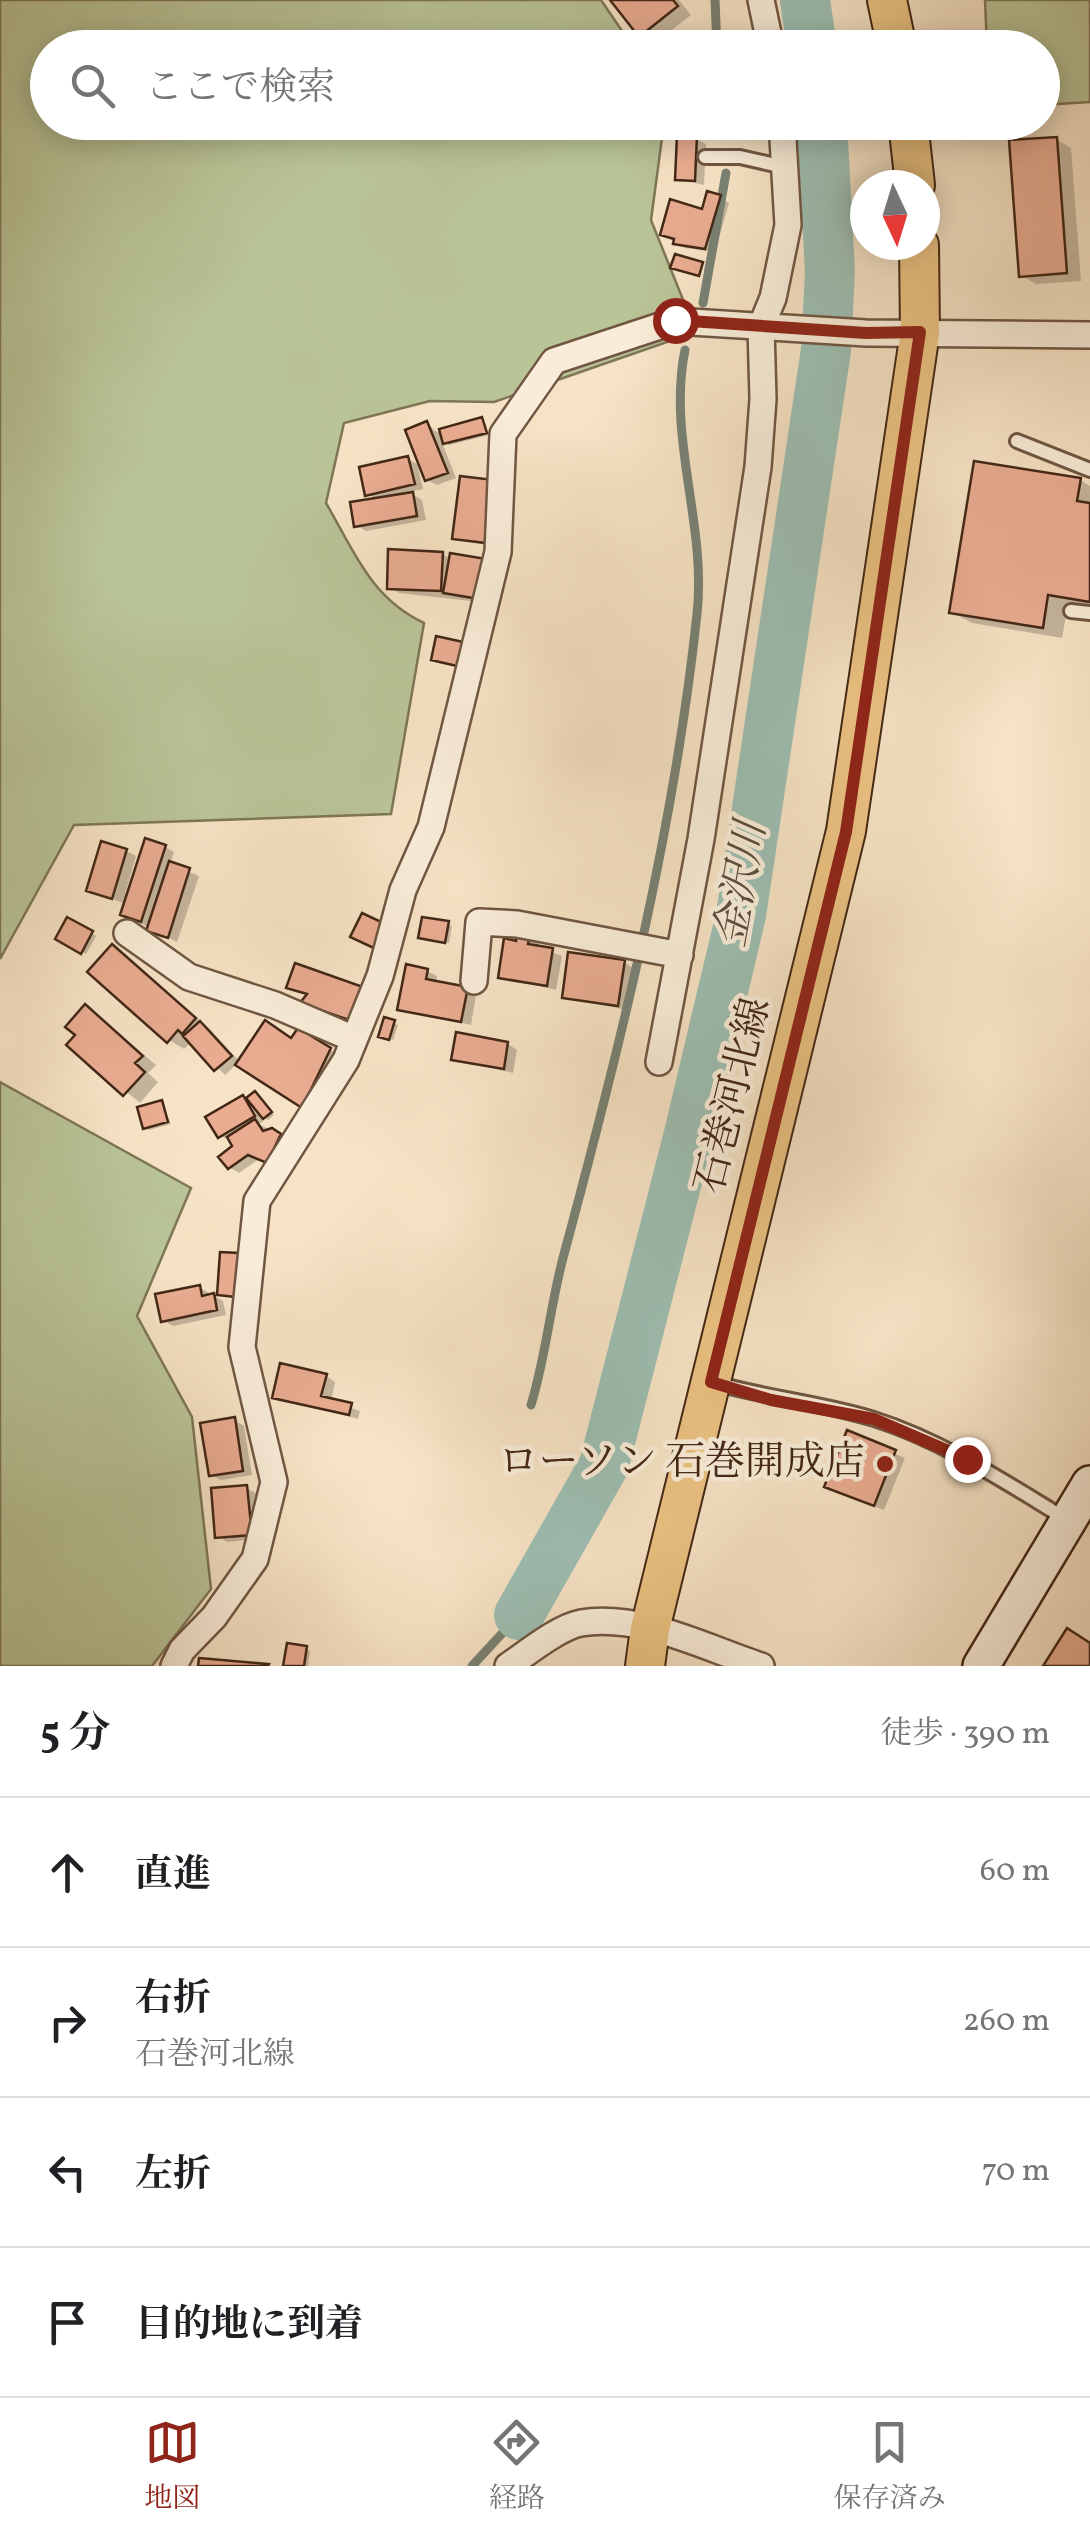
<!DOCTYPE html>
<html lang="ja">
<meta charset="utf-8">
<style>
body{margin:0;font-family:Vollkorn,"Noto Serif JP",serif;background:#f2f2f2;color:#202124}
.compass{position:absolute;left:850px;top:170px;width:90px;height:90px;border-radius:50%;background:#fff;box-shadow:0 5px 25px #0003;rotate:176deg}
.stop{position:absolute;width:30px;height:30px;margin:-22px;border:8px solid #8f2418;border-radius:50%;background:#fff}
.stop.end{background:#8f2418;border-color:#fff;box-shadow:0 2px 10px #0008}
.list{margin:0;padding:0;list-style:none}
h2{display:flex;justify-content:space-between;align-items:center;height:130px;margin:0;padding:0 40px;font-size:42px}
h2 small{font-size:32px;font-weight:400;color:#757577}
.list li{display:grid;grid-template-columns:65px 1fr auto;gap:30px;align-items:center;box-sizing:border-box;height:150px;padding:0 40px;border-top:2px solid #e0e0e0}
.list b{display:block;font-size:38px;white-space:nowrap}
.list p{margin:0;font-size:32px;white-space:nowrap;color:#757577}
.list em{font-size:32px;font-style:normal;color:#757577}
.icon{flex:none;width:55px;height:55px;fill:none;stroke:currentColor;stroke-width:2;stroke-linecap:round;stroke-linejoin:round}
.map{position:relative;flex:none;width:1090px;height:1666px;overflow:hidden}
.search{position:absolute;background:#fff;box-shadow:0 5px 25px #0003;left:30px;right:30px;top:30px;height:110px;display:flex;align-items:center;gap:25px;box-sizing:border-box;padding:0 35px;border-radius:55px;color:#757577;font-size:38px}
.sheet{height:730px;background:#fff}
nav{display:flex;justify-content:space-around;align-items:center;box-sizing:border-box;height:140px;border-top:2px solid #e0e0e0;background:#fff;font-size:28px;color:#757577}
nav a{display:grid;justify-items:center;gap:5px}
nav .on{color:#8f2418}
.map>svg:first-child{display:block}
.green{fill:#b9c497;stroke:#7e7656;stroke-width:2.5}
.shadow{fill:#0003}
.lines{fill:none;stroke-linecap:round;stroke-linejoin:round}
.stream{stroke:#798274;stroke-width:9}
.river{stroke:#9dbeb2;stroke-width:50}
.building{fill:#e9ac91;stroke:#432716;stroke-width:2.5}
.lane-casing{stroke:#705642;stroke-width:18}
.street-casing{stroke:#705642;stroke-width:30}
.secondary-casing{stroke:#432716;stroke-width:40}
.primary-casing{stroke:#432716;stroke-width:42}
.lane{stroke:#f9edd9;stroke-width:12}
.street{stroke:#f9edd9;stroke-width:25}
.secondary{stroke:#f9edd9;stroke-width:35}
.primary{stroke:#ebc282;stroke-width:38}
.route{stroke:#8f2418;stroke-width:12}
.poi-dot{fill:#8f2418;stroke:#f9edd9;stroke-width:4}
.labels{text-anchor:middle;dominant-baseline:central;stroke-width:9;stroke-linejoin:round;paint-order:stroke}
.street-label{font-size:40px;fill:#432716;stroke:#f9edd9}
.poi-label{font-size:40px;fill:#432716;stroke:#f9edd9;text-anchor:end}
.water-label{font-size:42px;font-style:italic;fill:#5a4d3d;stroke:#f9edd9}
</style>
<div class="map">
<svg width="1090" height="1666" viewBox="0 0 1090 1666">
<rect width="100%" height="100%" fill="#f6e3c5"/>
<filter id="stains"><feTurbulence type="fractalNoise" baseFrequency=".002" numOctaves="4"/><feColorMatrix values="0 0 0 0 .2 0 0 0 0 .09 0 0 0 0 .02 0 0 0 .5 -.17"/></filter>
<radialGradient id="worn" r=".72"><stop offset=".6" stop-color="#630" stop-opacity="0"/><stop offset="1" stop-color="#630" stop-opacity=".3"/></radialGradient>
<path class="green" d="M0 0H601L633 47 48 48V122L664 123 651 220 696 332 494 402 430 401 344 423 326 503C355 553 371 598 424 623L391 814 74 825 0 959Z
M985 0H1090V102L1043 105 1042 48 987 47Z
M0 1082 191 1188 137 1316 192 1417 211 1589 152 1666H0Z"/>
<path class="shadow" d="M613 0H679L691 15 655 43 641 35Z
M696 139 706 144 704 185 678 179Z
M1056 139 1071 148 1081 281 1036 284 1021 275Z
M720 197 729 203 715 252 685 248 663 234Z
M482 420 489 435 449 445 441 440 456 478 437 485 427 480V424L437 432Z
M408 459 417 464 423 489 409 492 422 500 426 520 366 531 356 525 378 500 368 494Z
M1080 480 1090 486V608L1068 605 1062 638 972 623 952 612Z
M493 482 495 547 455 538Z
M442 554 451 559 489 603 399 593 389 587Z
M165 847 174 852 170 864 199 876 177 942 133 919 126 904 89 890 126 851 136 856 125 894 129 896Z
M68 920 96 936 86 954 58 938Z
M448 924 452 926 449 943 425 939Z
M529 937 539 942 538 948 562 956 556 990 500 976Z
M112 947 209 1028 240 1062 292 1040 299 1031 345 1059 318 1114 238 1063 225 1075 192 1042 184 1049 169 1040Z
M624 962 633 968 627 1010 564 997Z
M427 971 437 976 436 983 476 995 471 1025 400 1008Z
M86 1007 156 1065 148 1073 158 1082 140 1103 70 1044 78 1035Z
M394 1023 398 1025 393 1040 385 1038Z
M508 1044 517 1050 513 1073 454 1059Z
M255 1094 274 1115 268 1120 259 1114 263 1122 259 1124 290 1141 277 1167 259 1159 239 1173 229 1167 235 1147 232 1141 220 1136 243 1098 247 1100Z
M161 1103 171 1124 149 1130 145 1127Z
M200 1288 223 1301 226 1315 173 1326 163 1320Z
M326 1376 335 1382 331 1401 360 1411 358 1419 275 1397Z
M234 1420 244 1426 252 1475 221 1480 211 1475Z
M848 1434 905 1458 884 1510 837 1492Z
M247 1488 257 1494 260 1539 227 1542 218 1536Z
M306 1649 310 1651 308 1666H286Z"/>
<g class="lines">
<path class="stream" d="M715 0 717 48
M722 122 723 135
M703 303 726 173
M531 1405C546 1356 550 1307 563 1258 620 1047 674 831 697 614 707 525 667 438 685 350
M472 1666 519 1615"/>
<path class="river" d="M805 0 812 48
M519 1615 604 1465 688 1138 741 915 826 350 830 272 822 122"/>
</g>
<path class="building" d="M610 0H673L678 6 639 37Z
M677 135 697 136 695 181 675 180Z
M1057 137 1067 273 1019 277 1009 140Z
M707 191 721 195 705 249 673 244 674 239 660 235 670 199 702 209Z
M675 254 703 262 699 276 670 268Z
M482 417 487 433 443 444 439 429Z
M427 421 448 473 425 481 405 430Z
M408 456 415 484 365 496 359 467Z
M974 461 1081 478 1077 501 1090 503V602L1048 595 1043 628 949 613Z
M460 476 494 480 486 543 452 539Z
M413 492 417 516 354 527 350 502Z
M388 549 443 552 441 591 387 589Z
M450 553 486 559 479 599 443 593Z
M436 636 463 642 457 666 431 660Z
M145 838 166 845 141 922 120 915Z
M101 841 127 849 112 899 86 891Z
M169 861 190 868 168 938 146 931Z
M362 913 390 926 378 950 350 937Z
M67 917 93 931 81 954 55 939Z
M422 917 449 921 445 943 418 938Z
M517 932 530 934 528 944 553 948 547 986 498 978 504 938 516 941Z
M112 944 196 1018 182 1034 178 1030 167 1043 87 972Z
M568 952 625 960 618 1006 562 998Z
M295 963 363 987 352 1021 300 1003 307 994 286 988Z
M406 964 428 969 426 979 468 987 461 1022 397 1010Z
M85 1004 143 1056 135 1063 145 1072 123 1096 66 1045 75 1035 65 1027Z
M384 1017 395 1020 389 1040 378 1037Z
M265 1020 291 1038 298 1028 331 1048 302 1108 235 1065Z
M200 1021 232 1056 214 1071 183 1036Z
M456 1032 508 1042 504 1069 451 1060Z
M255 1091 272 1112 263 1119 246 1098Z
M243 1095 255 1116 218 1138 205 1117Z
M162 1100 168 1122 143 1129 137 1107Z
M255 1119 263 1131 272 1128 281 1134 267 1163 248 1155 228 1169 218 1157 232 1146 227 1137Z
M220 1252 239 1253 236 1297 217 1295Z
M200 1285 202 1296 214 1293 217 1310 161 1322 155 1294Z
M280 1363 327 1374 321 1396 352 1403 349 1415 272 1398Z
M235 1417 243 1471 209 1476 200 1423Z
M847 1430 896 1450 874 1506 824 1487Z
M247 1485 252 1535 215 1538 211 1488Z
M1067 1628 1090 1643V1666H1043Z
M287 1643 307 1646 304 1666H283Z
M199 1658 269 1664 268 1666H198Z"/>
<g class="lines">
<g class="lane-casing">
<path id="lane" d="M705 157H740L784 167
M1017 441 1090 470
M1071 611 1090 613
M715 1383C767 1398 823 1403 874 1419 943 1441 1005 1482 1066 1519"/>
</g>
<g class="street-casing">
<path id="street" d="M761 0 771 48
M127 933 189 977 275 1005 354 1039
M474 981 479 922 517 924 680 955
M659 1062 701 839 758 467 763 399 761 327 773 298 788 225 782 122
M174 1666 182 1650 214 1617 255 1559 274 1482 242 1347 257 1201 346 1060 380 976 403 890 431 827 498 552 503 434 554 361 675 321 866 333 1090 335
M508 1666C527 1653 559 1627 581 1623 640 1613 706 1648 761 1666"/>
</g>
<g class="secondary-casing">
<path id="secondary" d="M981 1666 1090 1484"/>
</g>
<g class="primary-casing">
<path id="primary" d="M887 0 897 48
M908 122 915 185
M645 1666 650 1629 846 831 920 332 919 245"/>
</g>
<use href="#lane" class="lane"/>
<use href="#street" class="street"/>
<use href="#secondary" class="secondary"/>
<use href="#primary" class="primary"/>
</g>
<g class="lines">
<path class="route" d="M675 320 866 333 920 332 846 832 711 1382 771 1400 874 1419 967 1459"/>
</g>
<circle class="poi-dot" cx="885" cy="1464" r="10"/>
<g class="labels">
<g class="street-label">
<text transform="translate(735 1096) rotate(-76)">石巻河北線</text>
</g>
<g class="poi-label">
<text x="865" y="1464">ローソン 石巻開成店</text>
</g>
<g class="water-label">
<text transform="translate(743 885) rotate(-80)">金沢川</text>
</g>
</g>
<rect width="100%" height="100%" filter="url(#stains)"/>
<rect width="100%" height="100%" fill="url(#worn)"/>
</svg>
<svg class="compass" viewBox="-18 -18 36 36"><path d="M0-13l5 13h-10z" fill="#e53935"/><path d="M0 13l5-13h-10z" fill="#757577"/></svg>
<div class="stop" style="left:675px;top:320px"></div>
<div class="stop end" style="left:967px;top:1459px"></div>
<div class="search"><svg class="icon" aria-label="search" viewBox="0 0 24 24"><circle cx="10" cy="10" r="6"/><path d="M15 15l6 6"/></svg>ここで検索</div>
</div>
<section class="sheet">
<h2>5 分<small>徒歩 · 390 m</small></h2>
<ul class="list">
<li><svg class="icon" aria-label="ahead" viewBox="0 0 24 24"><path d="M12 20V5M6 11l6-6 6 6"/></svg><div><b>直進</b></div><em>60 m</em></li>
<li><svg class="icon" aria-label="right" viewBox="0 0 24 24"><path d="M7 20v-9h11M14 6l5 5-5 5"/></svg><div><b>右折</b><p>石巻河北線</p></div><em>260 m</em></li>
<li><svg class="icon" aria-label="left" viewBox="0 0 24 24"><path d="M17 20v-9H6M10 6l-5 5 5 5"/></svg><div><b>左折</b></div><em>70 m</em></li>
<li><svg class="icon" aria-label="arrive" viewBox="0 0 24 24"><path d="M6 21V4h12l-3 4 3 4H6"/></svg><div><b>目的地に到着</b></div></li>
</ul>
</section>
<nav>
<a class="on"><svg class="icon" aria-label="map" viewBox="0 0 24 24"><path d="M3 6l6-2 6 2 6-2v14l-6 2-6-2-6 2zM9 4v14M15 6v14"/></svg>地図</a>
<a><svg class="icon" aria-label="directions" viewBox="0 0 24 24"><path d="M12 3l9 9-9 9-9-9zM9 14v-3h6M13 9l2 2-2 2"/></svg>経路</a>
<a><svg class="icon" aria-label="saved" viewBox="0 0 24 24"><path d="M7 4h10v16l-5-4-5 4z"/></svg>保存済み</a>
</nav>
